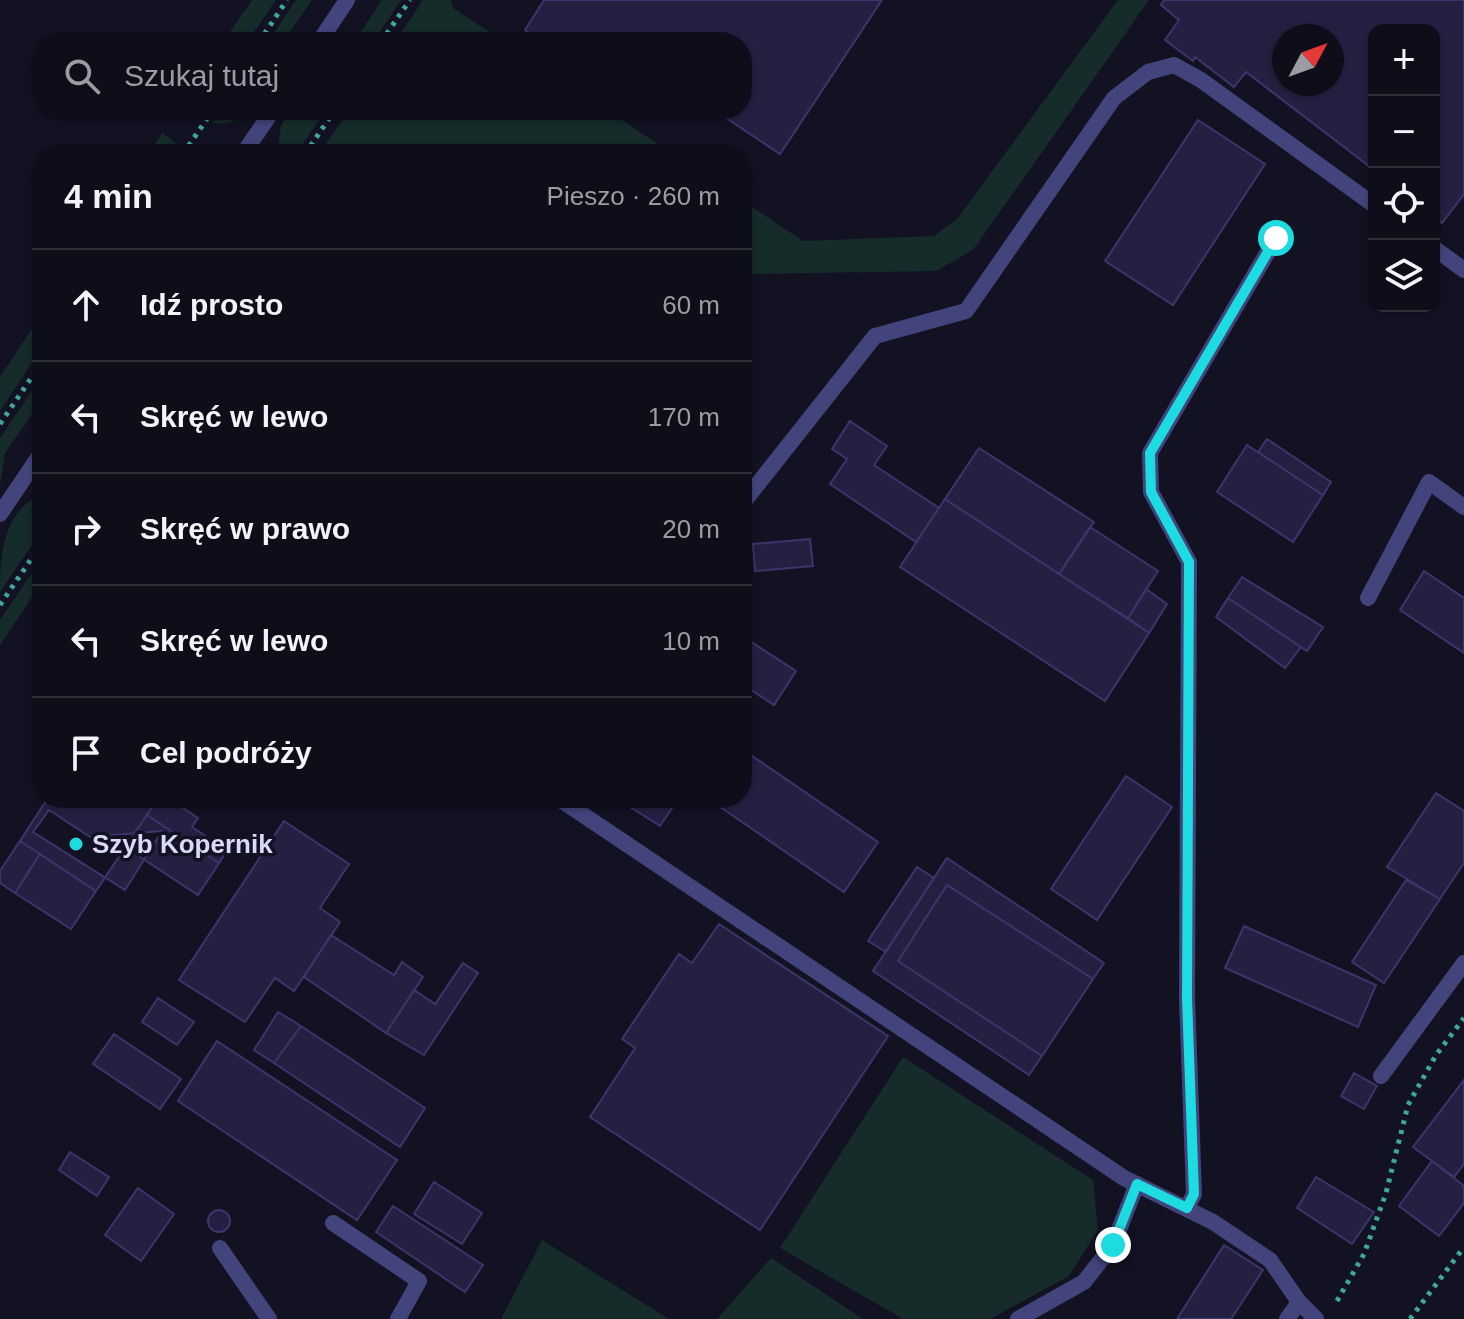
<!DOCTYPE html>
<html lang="pl">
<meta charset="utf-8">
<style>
body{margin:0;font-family:Arial,sans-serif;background:#171723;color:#f1f3f6}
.controls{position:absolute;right:24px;top:24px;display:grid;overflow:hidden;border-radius:16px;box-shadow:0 2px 6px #0004}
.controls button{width:72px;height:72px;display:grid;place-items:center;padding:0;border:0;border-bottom:2px solid #2e2e39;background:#0e0e1a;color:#f1f3f6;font:40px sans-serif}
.compass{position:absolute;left:1272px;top:24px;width:72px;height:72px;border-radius:50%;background:#0e0e1a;box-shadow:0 2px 6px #0004;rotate:49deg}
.stop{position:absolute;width:24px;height:24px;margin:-18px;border:6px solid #1ddce1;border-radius:50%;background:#fff}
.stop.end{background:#1ddce1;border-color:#fff;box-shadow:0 2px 8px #0008}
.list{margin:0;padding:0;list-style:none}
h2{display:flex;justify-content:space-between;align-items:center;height:104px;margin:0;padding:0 32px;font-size:34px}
h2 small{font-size:26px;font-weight:400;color:#9b9ca2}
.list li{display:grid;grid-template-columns:52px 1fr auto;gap:24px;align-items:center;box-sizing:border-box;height:112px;padding:0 32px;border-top:2px solid #2e2e39}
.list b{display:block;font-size:30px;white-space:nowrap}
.list em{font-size:26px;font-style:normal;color:#9b9ca2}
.icon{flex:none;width:44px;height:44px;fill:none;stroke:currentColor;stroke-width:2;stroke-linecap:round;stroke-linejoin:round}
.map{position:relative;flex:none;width:1464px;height:1319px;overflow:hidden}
.search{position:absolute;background:#0e0e1a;box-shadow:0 2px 6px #0004;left:32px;top:32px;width:720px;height:88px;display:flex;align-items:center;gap:20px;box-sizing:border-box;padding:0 28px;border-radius:32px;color:#9b9ca2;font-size:30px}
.panel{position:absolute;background:#0e0e1a;box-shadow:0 2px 6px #0004;left:32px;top:144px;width:720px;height:664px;border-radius:32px}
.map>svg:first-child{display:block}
.green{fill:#152c2a}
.building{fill:#242042;stroke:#3c356b;stroke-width:2;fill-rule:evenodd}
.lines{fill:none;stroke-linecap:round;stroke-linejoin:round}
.path{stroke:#3fa89a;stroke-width:5;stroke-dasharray:4 6;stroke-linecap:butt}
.lane{stroke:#43447c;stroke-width:16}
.street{stroke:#43447c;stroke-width:16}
.route{stroke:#1ddce1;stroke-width:10}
.poi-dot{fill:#1ddce1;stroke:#131223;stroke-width:3}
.labels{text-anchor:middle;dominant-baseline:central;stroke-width:7;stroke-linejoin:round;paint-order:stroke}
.poi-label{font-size:26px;font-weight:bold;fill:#dad9fa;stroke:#131223;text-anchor:start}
</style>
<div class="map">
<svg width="1464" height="1319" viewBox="0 0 1464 1319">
<rect width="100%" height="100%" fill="#131223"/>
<path class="green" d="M252 0H276L247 42H223Z
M296 0H312L283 42H268Z
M382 0H401L373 42H354Z
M423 0H451L453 8 505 42H395Z
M1118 0H1149L973 250 936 271 742 274V200L803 241 934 236 957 219Z
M222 110H250C238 120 229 125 213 123Z
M291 110H326L296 154H277L281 126Z
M349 110H607L673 154H319Z
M162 133 179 145 173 154H149Z
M42 314V348L0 411V377Z
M42 376V399L5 453 0 485V438Z
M42 494V530L0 592C0 555 3 511 42 494Z
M42 558V582L0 645V620Z
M903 1057 1093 1180 1098 1230 1069 1276 990 1319H903L780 1248Z
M542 1240 669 1319H501Z
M771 1258 863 1319H717Z"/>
<path class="building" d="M544 0H882L780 154 714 110H742V42H543L525 30Z
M1164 0H1464V194L1442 223 1434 216V30H1374V170L1246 72 1234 87 1195 57 1193 61 1165 40 1179 20 1161 5ZM1284 36H1332V84H1284Z
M1198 120 1265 164 1173 305 1105 261Z
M850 421 887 446 874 465 939 508 916 542 830 484 847 459 832 449Z
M1267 439 1331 482 1323 495 1258 452Z
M1247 445 1323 495 1293 542 1217 492Z
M979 448 1094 522 1059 574 945 499Z
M945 499 1149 633 1105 701 900 567Z
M1090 527 1158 571 1128 618 1059 574Z
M810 539 813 566 755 571 753 544Z
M1424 571 1464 598V653L1400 610Z
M1242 577 1323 627 1307 651 1228 598Z
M1146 589 1167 604 1149 633 1128 618Z
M1228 598 1301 647 1285 668 1216 617Z
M742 636 796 671 774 705 742 684Z
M742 749 878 842 844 892 707 798H742Z
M1126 776 1172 807 1097 920 1051 889Z
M1436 793 1464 811V863L1440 899 1387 867Z
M48 798H158L96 891 20 841Z
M158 798H168L198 818 192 827 227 850 219 863 147 815Z
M616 798H679L660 826Z
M49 810 90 837 162 831 125 890 33 832Z
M147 815 219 863 198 895 125 847Z
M284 821 349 864 320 908 340 922 294 991 275 978 245 1022 179 980Z
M20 841 40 854 15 893 0 883V871Z
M40 854 96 891 71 929 15 893Z
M947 858 1104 963 1093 979 947 885 898 961 1042 1056 1029 1075 873 971Z
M917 867 934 878 886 952 868 941Z
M1406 880 1440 899 1384 983 1352 962Z
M947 885 1093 979 1042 1056 898 961Z
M719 924 888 1036 760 1230 590 1117 635 1048 622 1039 679 954 692 963Z
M1244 926 1376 985 1358 1027 1225 968Z
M331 935 394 975 402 962 423 977 386 1033 304 977Z
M463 963 478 973 424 1055 386 1033 414 990 435 1004Z
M158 998 194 1022 177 1045 142 1022Z
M278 1012 301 1026 274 1063 254 1050Z
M301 1026 425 1108 400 1147 274 1063Z
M114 1034 181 1079 160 1109 93 1064Z
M217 1041 397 1160 357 1220 178 1101Z
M1354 1073 1377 1086 1364 1109 1341 1096Z
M1464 1080V1164L1454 1177 1413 1147Z
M70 1152 109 1177 97 1196 59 1170Z
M1432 1161 1464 1186V1203L1439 1236 1399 1206Z
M1316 1177 1374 1212 1352 1244 1297 1208Z
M434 1182 482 1213 462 1244 414 1214Z
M138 1188 174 1214 141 1261 105 1235Z
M393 1206 483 1265 465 1292 376 1232Z
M208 1221a11 11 0 1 1 22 0a11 11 0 1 1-22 0Z
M1224 1245 1263 1270 1231 1319H1177Z"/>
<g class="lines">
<path class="path" d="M259 42 287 0
M381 42 410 0
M183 154 213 110
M305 154 335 110
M0 424 42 362
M0 605 42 543
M1337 1301 1364 1254 1386 1193 1408 1105 1436 1055 1464 1018
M1410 1319 1464 1247"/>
<path class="lane" d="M1434 248 1464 270
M742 504 875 336 966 311 1114 98 1148 72 1174 65 1201 80 1374 205
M1368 598 1429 482 1464 507
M558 798 1124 1178 1213 1222 1270 1260 1299 1302 1316 1319
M1187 1208 1194 1194 1187 998 1189 562 1151 492 1150 453 1276 238
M333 1223 419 1281 398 1319
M220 1248 269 1319
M1018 1319 1084 1282 1113 1245 1137 1184
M1287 1319 1299 1302"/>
<path class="street" d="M319 42 347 0
M243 154 273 110
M0 514 42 452
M1381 1076 1464 963"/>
</g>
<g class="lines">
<path class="route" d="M1113 1245 1137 1184 1187 1208 1194 1194 1187 998 1189 562 1151 492 1150 453 1276 238"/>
</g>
<circle class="poi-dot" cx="76" cy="844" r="8"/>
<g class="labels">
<g class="poi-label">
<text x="92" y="844">Szyb Kopernik</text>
</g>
</g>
</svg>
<div class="controls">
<button>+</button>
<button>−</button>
<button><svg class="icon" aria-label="locate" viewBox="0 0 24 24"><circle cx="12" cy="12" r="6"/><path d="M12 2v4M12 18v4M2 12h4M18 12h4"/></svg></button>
<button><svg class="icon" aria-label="layers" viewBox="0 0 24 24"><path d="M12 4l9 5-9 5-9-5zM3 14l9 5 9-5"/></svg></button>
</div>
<svg class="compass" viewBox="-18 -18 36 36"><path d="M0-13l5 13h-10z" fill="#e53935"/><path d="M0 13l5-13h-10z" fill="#9b9ca2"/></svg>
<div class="stop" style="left:1276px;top:238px"></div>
<div class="stop end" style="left:1113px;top:1245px"></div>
<div class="search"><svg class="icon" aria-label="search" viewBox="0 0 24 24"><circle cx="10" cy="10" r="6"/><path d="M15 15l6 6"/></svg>Szukaj tutaj</div>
<section class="panel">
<h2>4 min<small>Pieszo · 260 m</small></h2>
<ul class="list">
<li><svg class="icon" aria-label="ahead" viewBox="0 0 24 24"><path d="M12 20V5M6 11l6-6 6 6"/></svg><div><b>Idź prosto</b></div><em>60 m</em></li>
<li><svg class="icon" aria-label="left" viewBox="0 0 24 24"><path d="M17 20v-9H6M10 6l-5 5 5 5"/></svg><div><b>Skręć w lewo</b></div><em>170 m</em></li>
<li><svg class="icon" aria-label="right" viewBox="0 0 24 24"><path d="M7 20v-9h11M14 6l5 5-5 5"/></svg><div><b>Skręć w prawo</b></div><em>20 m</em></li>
<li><svg class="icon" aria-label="left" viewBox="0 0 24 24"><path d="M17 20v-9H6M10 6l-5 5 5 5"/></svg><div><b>Skręć w lewo</b></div><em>10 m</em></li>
<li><svg class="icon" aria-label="arrive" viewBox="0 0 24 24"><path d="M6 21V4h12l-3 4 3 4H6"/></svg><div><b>Cel podróży</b></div></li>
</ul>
</section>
</div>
